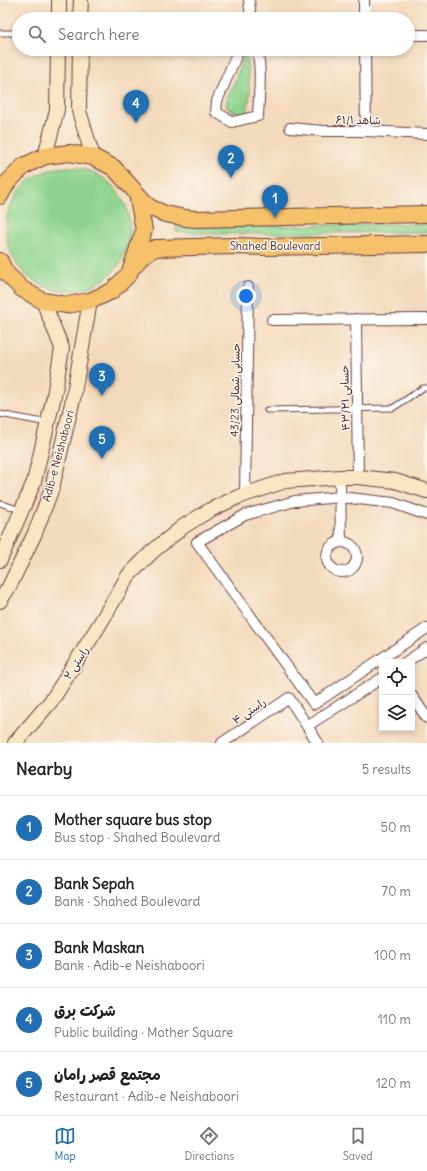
<!DOCTYPE html>
<meta charset="utf-8">
<style>
body{margin:0;font-family:Delius,"Playpen Sans Arabic",sans-serif;background:#f6f6f6;color:#222}
.controls{position:absolute;right:12px;bottom:12px;display:grid;overflow:hidden;border-radius:0px;box-shadow:0 2px 6px #0003}
.controls button{width:36px;height:36px;display:grid;place-items:center;padding:0;border:0;border-bottom:1px solid #e0e0e0;background:#fff;color:#222;font:20px sans-serif}
.you{position:absolute;left:246px;top:296px;width:14px;height:14px;margin:-10px;border:3px solid #fff;border-radius:50%;background:#1a73e8;box-shadow:0 0 0 6px #1a73e833}
.badge{display:grid;place-items:center;width:26px;height:26px;border-radius:50%;background:#1f6fb2;color:#fff;font-size:13px;font-weight:700}
.pin{position:absolute;translate:-50% -33px;filter:drop-shadow(0 1px 2px #0008)}
.pin::after{content:'';position:absolute;top:21px;width:14px;height:12px;background:inherit;clip-path:polygon(0 0,100% 0,50% 100%)}
.list{margin:0;padding:0;list-style:none}
h2{display:flex;justify-content:space-between;align-items:center;height:52px;margin:0;padding:0 16px;font-size:17px}
h2 small{font-size:13px;font-weight:400;color:#767676}
.list li{display:grid;grid-template-columns:26px 1fr auto;gap:12px;align-items:center;box-sizing:border-box;height:64px;padding:0 16px;border-top:1px solid #e0e0e0}
.list b{display:block;font-size:15px;white-space:nowrap}
.list p{margin:0;font-size:13px;white-space:nowrap;color:#767676}
.list em{font-size:13px;font-style:normal;color:#767676}
.icon{flex:none;width:22px;height:22px;fill:none;stroke:currentColor;stroke-width:2;stroke-linecap:round;stroke-linejoin:round}
.map{position:relative;flex:none;width:427px;height:743px;overflow:hidden}
.search{position:absolute;background:#fff;box-shadow:0 2px 6px #0003;left:12px;right:12px;top:12px;height:44px;display:flex;align-items:center;gap:10px;box-sizing:border-box;padding:0 14px;border-radius:22px;color:#767676;font-size:15px}
.sheet{height:372px;background:#fff}
nav{display:flex;justify-content:space-around;align-items:center;box-sizing:border-box;height:56px;border-top:1px solid #e0e0e0;background:#fff;font-size:11px;color:#767676}
nav a{display:grid;justify-items:center;gap:2px}
nav .on{color:#1f6fb2}
.map>svg:first-child{display:block}
.green{fill:#8ed48e;stroke:#6c7a5c}
.lines{fill:none;stroke-linecap:round;stroke-linejoin:round}
.lane-casing{stroke:#643b41;stroke-width:7}
.street-casing{stroke:#643b41;stroke-width:12}
.secondary-casing{stroke:#643b41;stroke-width:16}
.primary-casing{stroke:#643b41;stroke-width:18}
.lane{stroke:#fff;stroke-width:5}
.street{stroke:#fff;stroke-width:10}
.secondary{stroke:#fbe6c4;stroke-width:14}
.primary{stroke:#f5c16b;stroke-width:16}
.labels{text-anchor:middle;dominant-baseline:central;stroke-width:3;stroke-linejoin:round;paint-order:stroke}
.street-label{font-size:11px;fill:#4a1f2b;stroke:#fbf7ec}
</style>
<div class="map">
<svg width="427" height="743" viewBox="0 0 427 743">
<rect width="100%" height="100%" fill="#fbf7ec"/>
<filter id="ink" filterUnits="userSpaceOnUse"><feTurbulence type="fractalNoise" baseFrequency=".025" numOctaves="2"/><feDisplacementMap in="SourceGraphic" scale="8" xChannelSelector="R" yChannelSelector="G"/><feConvolveMatrix kernelMatrix="1 2 1 2 8 2 1 2 1" color-interpolation-filters="sRGB"/></filter>
<filter id="wash" filterUnits="userSpaceOnUse"><feTurbulence type="fractalNoise" baseFrequency=".012" numOctaves="4" result="noise"/><feDisplacementMap in="SourceGraphic" scale="16" xChannelSelector="R" yChannelSelector="G"/><feGaussianBlur stdDeviation="0.9" result="paint"/><feColorMatrix in="noise" values="0 0 0 0 0 0 0 0 0 0 0 0 0 0 0 0 0 1.4 0 .05"/><feComposite in="paint" operator="in"/></filter>
<g filter="url(#wash)">
<rect width="100%" height="100%" fill="#f4dabc"/>
<path class="green" d="M246 50 250 93 247 113 235 112 226 107 228 96 235 81Z
M6 229a62 62 0 1 1 124 0a62 62 0 1 1-124 0Z
M427 224V232L221 234 176 232V227Z"/>
</g>
<g filter="url(#ink)">
<g class="lines">
<g class="lane-casing">
<path id="lane" d="M0 33H19
M267 410 393 408 423 388H427
M0 414 48 423
M0 503 20 510"/>
</g>
<g class="street-casing">
<path id="street" d="M249 0 251 19
M364 0V19
M408 35H427
M239 49 217 101 216 112 232 122 258 116C259 94 262 71 257 49
M365 49 366 131
M290 128 323 131H366L427 134
M356 319 358 477
M272 320 427 319
M340 477 341 542
M245 495 248 287
M427 515 393 503 341 497 295 501 245 515 197 542 314 704 427 628
M327 557a15 15 0 1 1 30 0a15 15 0 1 1-30 0Z
M406 662 427 648
M412 696 427 718
M307 726 382 678
M222 743 289 698 318 743"/>
</g>
<g class="secondary-casing">
<path id="secondary" d="M59 19V0
M80 19 81 0
M80 49 79 111 93 157
M45 156 57 110 58 49
M0 560 34 482 54 396 62 348 43 301
M0 601 9 587 35 533 52 488 73 399 90 301
M15 743 52 700 98 627 128 576 153 551 184 526 210 510 238 497 285 481 340 477H358L395 481 427 491"/>
</g>
<g class="primary-casing">
<path id="primary" d="M0 196 7 183 24 166 45 156 69 153 93 157 114 168 149 207 165 214 186 218 195 219 427 214
M0 261 5 272 22 289 43 301 67 305 90 301 112 291 129 274 131 269 144 230 137 194
M131 269 143 255 155 248 234 246 265 247 427 244"/>
</g>
<use href="#lane" class="lane"/>
<use href="#street" class="street"/>
<use href="#secondary" class="secondary"/>
<use href="#primary" class="primary"/>
</g>
</g>
<g class="labels">
<g class="street-label">
<text transform="translate(358 120) rotate(1)">شاهد ۶۱/۱</text>
<text x="275" y="246">Shahed Boulevard</text>
<text transform="translate(235 390) rotate(-89)">حسابی شمالی 43/23</text>
<text transform="translate(345 398) rotate(-91)">حسابی ۴۳/۲۱</text>
<text transform="translate(58 456) rotate(-75)">Adib-e Neishaboori</text>
<text transform="translate(76 663) rotate(-58)">راستی ۲</text>
<text transform="translate(249 711) rotate(-34)">راستی ۴</text>
</g>
</g>
</svg>
<div class="controls">
<button><svg class="icon" aria-label="locate" viewBox="0 0 24 24"><circle cx="12" cy="12" r="6"/><path d="M12 2v4M12 18v4M2 12h4M18 12h4"/></svg></button>
<button><svg class="icon" aria-label="layers" viewBox="0 0 24 24"><path d="M12 4l9 5-9 5-9-5zM3 14l9 5 9-5"/></svg></button>
</div>
<div class="you"></div>
<div class="pin badge" style="left:275px;top:218px">1</div>
<div class="pin badge" style="left:231px;top:178px">2</div>
<div class="pin badge" style="left:102px;top:396px">3</div>
<div class="pin badge" style="left:136px;top:123px">4</div>
<div class="pin badge" style="left:102px;top:459px">5</div>
<div class="search"><svg class="icon" aria-label="search" viewBox="0 0 24 24"><circle cx="10" cy="10" r="6"/><path d="M15 15l6 6"/></svg>Search here</div>
</div>
<section class="sheet">
<h2>Nearby<small>5 results</small></h2>
<ul class="list">
<li><span class="badge">1</span><div><b>Mother square bus stop</b><p>Bus stop · Shahed Boulevard</p></div><em>50 m</em></li>
<li><span class="badge">2</span><div><b>Bank Sepah</b><p>Bank · Shahed Boulevard</p></div><em>70 m</em></li>
<li><span class="badge">3</span><div><b>Bank Maskan</b><p>Bank · Adib-e Neishaboori</p></div><em>100 m</em></li>
<li><span class="badge">4</span><div><b>شرکت برق</b><p>Public building · Mother Square</p></div><em>110 m</em></li>
<li><span class="badge">5</span><div><b>مجتمع قصر رامان</b><p>Restaurant · Adib-e Neishaboori</p></div><em>120 m</em></li>
</ul>
</section>
<nav>
<a class="on"><svg class="icon" aria-label="map" viewBox="0 0 24 24"><path d="M3 6l6-2 6 2 6-2v14l-6 2-6-2-6 2zM9 4v14M15 6v14"/></svg>Map</a>
<a><svg class="icon" aria-label="directions" viewBox="0 0 24 24"><path d="M12 3l9 9-9 9-9-9zM9 14v-3h6M13 9l2 2-2 2"/></svg>Directions</a>
<a><svg class="icon" aria-label="saved" viewBox="0 0 24 24"><path d="M7 4h10v16l-5-4-5 4z"/></svg>Saved</a>
</nav>
